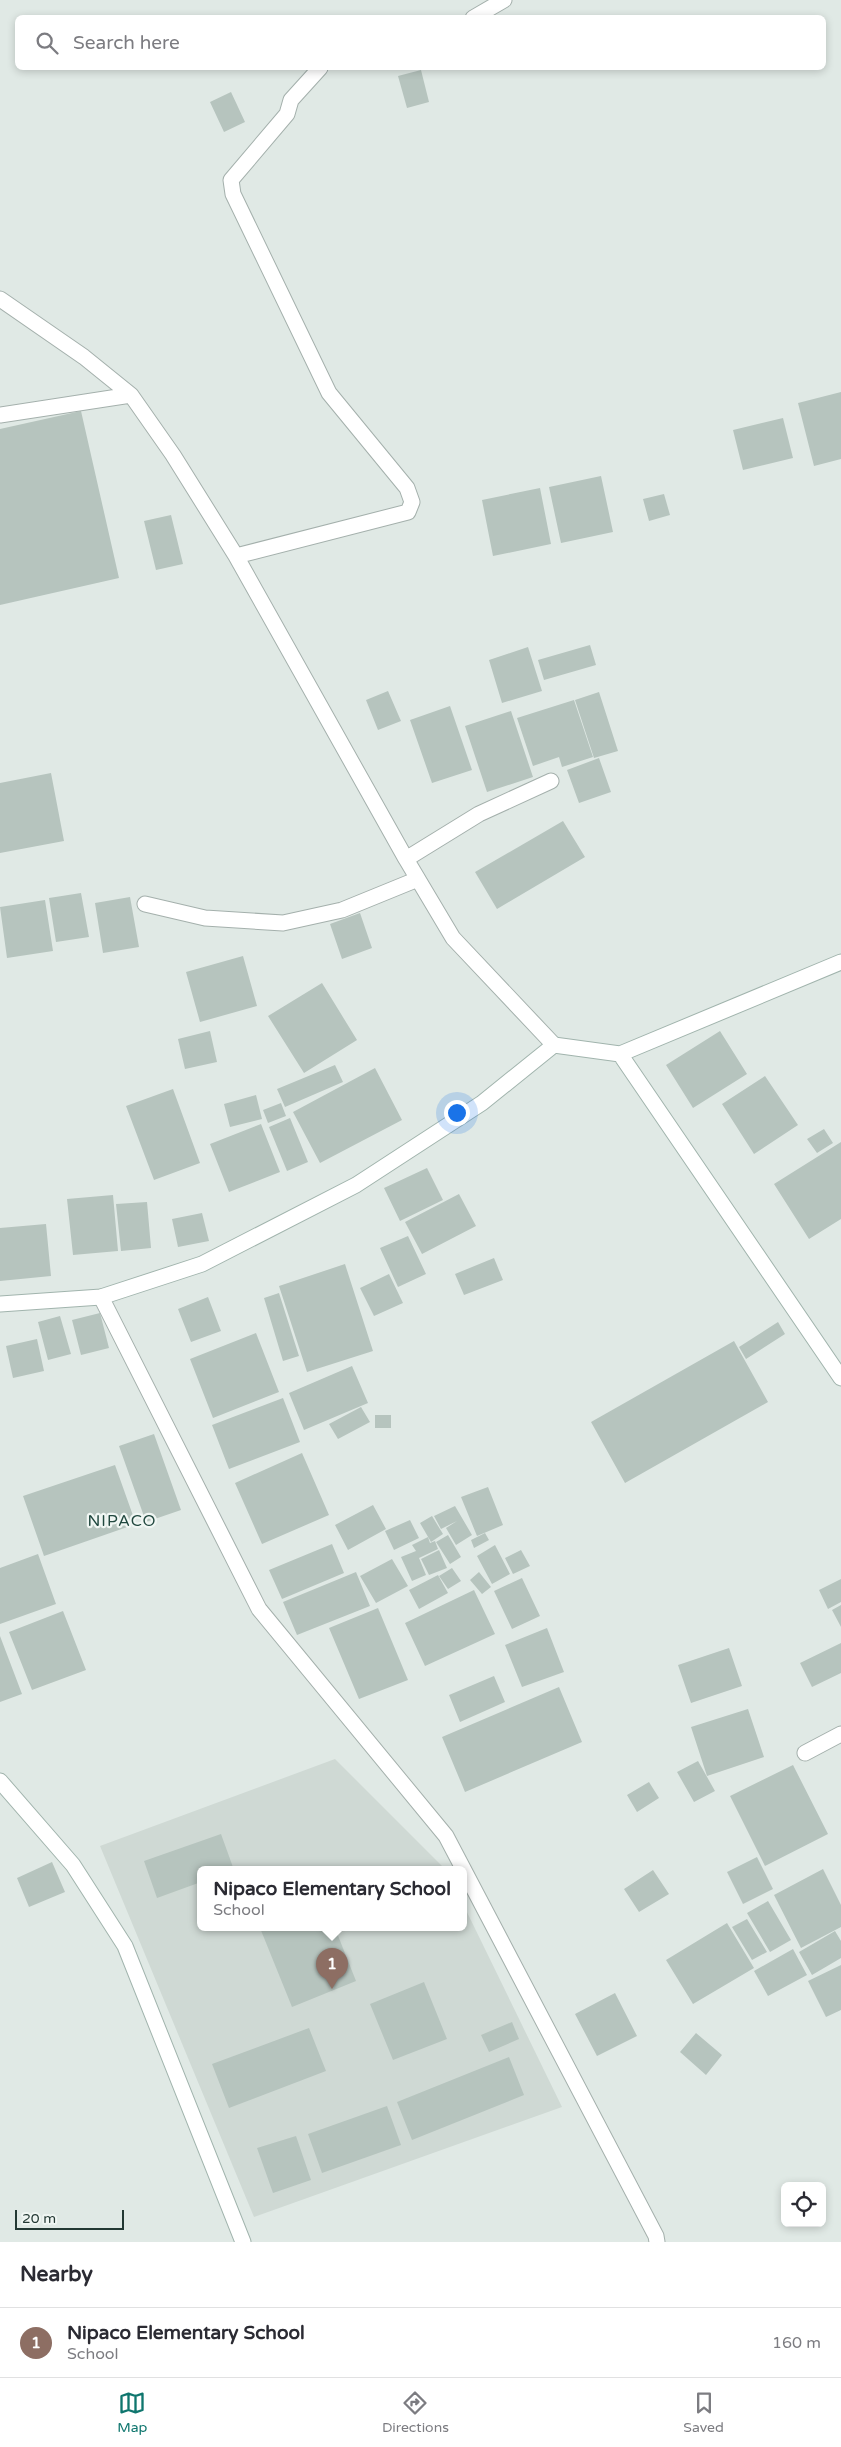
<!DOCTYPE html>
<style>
body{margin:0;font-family:"Varela Round",sans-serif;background:#f2f2f3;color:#2b2b33}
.controls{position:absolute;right:15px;bottom:15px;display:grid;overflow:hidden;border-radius:8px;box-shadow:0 2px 8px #0003}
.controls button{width:45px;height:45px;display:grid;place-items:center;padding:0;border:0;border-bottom:1px solid #e1e1e2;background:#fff;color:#2b2b33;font:25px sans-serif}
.scale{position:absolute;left:15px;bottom:12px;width:109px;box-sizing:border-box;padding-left:5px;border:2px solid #233833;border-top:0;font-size:14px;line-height:18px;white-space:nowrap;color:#233833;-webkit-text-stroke:4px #f0f6f3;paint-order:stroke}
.you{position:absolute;left:456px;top:1112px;width:18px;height:18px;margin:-12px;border:4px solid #fff;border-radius:50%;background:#1a73e8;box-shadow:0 0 0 8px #1a73e833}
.badge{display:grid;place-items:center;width:32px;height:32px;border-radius:50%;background:#0f766e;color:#fff;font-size:16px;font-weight:700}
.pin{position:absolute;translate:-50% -41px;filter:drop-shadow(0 1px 2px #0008)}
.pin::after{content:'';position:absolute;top:26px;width:18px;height:15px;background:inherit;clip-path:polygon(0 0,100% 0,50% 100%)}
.popup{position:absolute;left:197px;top:1866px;width:270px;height:65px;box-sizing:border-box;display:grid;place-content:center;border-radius:8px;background:#fff;filter:drop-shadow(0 1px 4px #0005);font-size:16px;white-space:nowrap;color:#7c7c81}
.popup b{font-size:19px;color:#2b2b33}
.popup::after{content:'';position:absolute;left:50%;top:100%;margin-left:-10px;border:10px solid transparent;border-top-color:#fff}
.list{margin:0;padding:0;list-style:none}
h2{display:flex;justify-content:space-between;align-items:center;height:65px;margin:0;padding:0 20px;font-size:21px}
h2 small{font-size:16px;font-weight:400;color:#7c7c81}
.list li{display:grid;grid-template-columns:32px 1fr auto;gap:15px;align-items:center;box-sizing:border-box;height:70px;padding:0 20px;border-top:1px solid #e1e1e2}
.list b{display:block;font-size:19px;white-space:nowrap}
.list p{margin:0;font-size:16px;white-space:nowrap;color:#7c7c81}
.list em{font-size:16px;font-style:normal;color:#7c7c81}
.icon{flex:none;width:28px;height:28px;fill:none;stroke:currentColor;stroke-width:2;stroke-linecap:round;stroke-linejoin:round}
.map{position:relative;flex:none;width:841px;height:2242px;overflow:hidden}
.search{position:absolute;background:#fff;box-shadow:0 2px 8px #0003;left:15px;right:15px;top:15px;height:55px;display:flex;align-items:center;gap:12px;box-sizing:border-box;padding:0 18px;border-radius:8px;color:#7c7c81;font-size:19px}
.sheet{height:135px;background:#fff}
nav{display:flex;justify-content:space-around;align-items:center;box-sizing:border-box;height:70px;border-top:1px solid #e1e1e2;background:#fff;font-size:14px;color:#7c7c81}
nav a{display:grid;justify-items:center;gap:2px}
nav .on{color:#0f766e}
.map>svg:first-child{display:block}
.built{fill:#cfd9d4}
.building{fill:#b6c4be}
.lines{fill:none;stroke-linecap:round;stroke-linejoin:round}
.street-casing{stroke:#a4b0ac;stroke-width:17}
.secondary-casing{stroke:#a1b4ad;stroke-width:17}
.street{stroke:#fff;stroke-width:15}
.secondary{stroke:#fff;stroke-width:15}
.labels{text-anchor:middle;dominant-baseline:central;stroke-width:4.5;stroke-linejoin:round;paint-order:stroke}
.quarter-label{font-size:16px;letter-spacing:1px;fill:#21483f;stroke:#f0f6f3}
</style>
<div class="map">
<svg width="841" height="2242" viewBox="0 0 841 2242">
<rect width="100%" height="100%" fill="#e0e9e5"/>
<path class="built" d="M335 1759 446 1870H201V1928H463V1904L562 2107 254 2217 100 1846Z"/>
<path class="building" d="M421 70 429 102 407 108 398 76Z
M231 92 245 122 224 132 210 102Z
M841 392V459L814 466 798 403Z
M81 411 119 578 0 605V429Z
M783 418 793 458 743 470 733 430Z
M601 476 613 532 561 543 549 487Z
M540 488 551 544 493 556 482 500Z
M664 494 670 515 649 521 643 499Z
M171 515 183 564 156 570 144 521Z
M590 645 596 665 544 680 538 660Z
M528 647 542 691 502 703 489 660Z
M388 691 401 721 378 730 366 700Z
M599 692 618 751 594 758 575 700Z
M574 700 593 757 562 767 559 757 533 766 517 718Z
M450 706 472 770 432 783 410 720Z
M511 711 533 777 487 792 465 726Z
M599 758 611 792 579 803 567 770Z
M51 773 64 841 0 853V783Z
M563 821 585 857 497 909 475 872Z
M81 893 89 937 56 942 49 898Z
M130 897 139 947 103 953 95 903Z
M45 900 53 951 7 958 0 907Z
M360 913 372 948 342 959 330 924Z
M243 956 257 1006 200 1022 186 972Z
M322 983 357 1040 304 1073 268 1016Z
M210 1031 217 1062 185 1069 178 1039Z
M720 1031 747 1074 693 1108 666 1065Z
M335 1065 343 1082 285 1107 277 1089Z
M375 1068 402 1120 320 1163 293 1112Z
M765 1076 798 1125 754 1154 722 1104Z
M173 1089 200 1163 154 1180 126 1106Z
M256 1095 262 1119 230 1127 224 1104Z
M281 1103 286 1116 268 1123 263 1110Z
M290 1118 308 1162 287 1171 269 1127Z
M261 1124 280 1172 229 1192 210 1144Z
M824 1129 833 1143 817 1153 807 1139Z
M841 1142V1219L809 1239 774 1184Z
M427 1168 443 1200 400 1221 384 1188Z
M459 1194 476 1226 422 1254 405 1222Z
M113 1195 118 1251 73 1255 67 1199Z
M147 1202 151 1248 121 1251 116 1204Z
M202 1213 209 1241 178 1247 172 1219Z
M46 1224 51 1276 0 1281V1228Z
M408 1236 426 1274 398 1287 380 1248Z
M494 1258 503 1280 464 1295 455 1274Z
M345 1264 373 1351 307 1372 279 1286Z
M389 1274 403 1303 374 1316 360 1288Z
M279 1293 299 1356 283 1361 264 1298Z
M208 1297 221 1331 191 1342 178 1309Z
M100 1313 109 1348 81 1355 72 1320Z
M60 1316 71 1354 48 1360 38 1322Z
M778 1322 785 1334 746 1359 739 1347Z
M256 1333 279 1392 213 1418 190 1359Z
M37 1339 44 1371 13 1378 6 1346Z
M734 1341 768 1402 625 1483 591 1422Z
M352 1366 368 1403 304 1430 289 1393Z
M283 1398 300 1442 229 1469 212 1425Z
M361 1407 370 1422 338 1439 329 1424Z
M375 1415H391V1428H375Z
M154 1434 181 1510 146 1522 119 1446Z
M302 1453 329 1515 262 1544 235 1483Z
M115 1465 136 1524 44 1556 23 1496Z
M488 1487 503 1525 477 1536 461 1497Z
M373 1505 386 1529 348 1550 335 1525Z
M455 1506 472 1535 456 1545 446 1528 457 1521 441 1529 434 1516Z
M432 1516 443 1534 431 1542 420 1523Z
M410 1520 419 1538 394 1550 385 1531Z
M485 1533 489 1540 474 1548 471 1540Z
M448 1535 461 1557 450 1564 436 1542Z
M428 1537 430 1543 435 1541 438 1549 419 1558 426 1575 412 1581 401 1557 416 1551 412 1545Z
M332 1544 344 1573 282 1599 269 1570Z
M495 1545 510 1574 492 1584 477 1556Z
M439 1550 447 1568 429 1575 421 1559Z
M521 1550 530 1566 513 1574 505 1558Z
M38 1554 56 1604 0 1624V1568Z
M392 1559 408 1586 376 1603 360 1576Z
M452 1568 461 1581 448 1589 439 1576Z
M356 1572 370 1606 297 1635 283 1602Z
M479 1572 491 1587 482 1594 470 1580Z
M438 1575 448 1593 419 1609 409 1590Z
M522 1578 540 1616 512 1629 494 1591Z
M841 1579V1602L828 1609 819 1590Z
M474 1590 495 1634 425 1666 405 1623Z
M841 1605V1627L832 1610Z
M378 1608 408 1680 359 1699 329 1628Z
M63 1611 86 1670 32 1690 9 1632Z
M547 1628 564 1672 522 1687 505 1645Z
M0 1636 22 1694 0 1702Z
M841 1643V1673L812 1687 800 1663Z
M729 1648 742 1686 691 1703 678 1665Z
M494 1676 505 1702 460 1722 449 1695Z
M559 1687 582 1742 465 1792 442 1737Z
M748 1709 764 1757 707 1776 691 1727Z
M698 1761 715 1791 694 1802 677 1772Z
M793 1765 828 1834 765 1866 730 1796Z
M649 1782 659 1798 637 1812 627 1795Z
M221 1834 234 1870H201V1882L157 1898 144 1861Z
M757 1857 773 1889 743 1904 727 1872Z
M52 1862 65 1892 29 1907 17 1878Z
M823 1869 841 1905V1927L801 1948 774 1895Z
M653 1870 669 1894 639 1912 624 1889Z
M768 1901 791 1940 770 1952 747 1913Z
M747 1919 767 1952 752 1960 732 1927Z
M727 1923 754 1968 693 2004 666 1960Z
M260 1928H335L356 1981 292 2007Z
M835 1931 841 1941V1958L812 1975 799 1952Z
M793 1949 807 1975 768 1996 754 1971Z
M841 1965V2010L826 2017 808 1981Z
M424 1982 447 2039 393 2060 370 2004Z
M615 1993 637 2036 597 2056 575 2014Z
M512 2022 519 2039 489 2052 481 2035Z
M309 2028 326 2071 229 2108 212 2064Z
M696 2033 722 2055 706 2075 680 2052Z
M509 2057 524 2095 412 2140 397 2102Z
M387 2106 401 2145 322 2173 308 2134Z
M296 2136 311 2180 273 2193 257 2148Z"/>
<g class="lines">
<g class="street-casing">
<path id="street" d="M473 18 504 0
M0 299 84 357 131 395 173 455 236 556 406 859 453 938 554 1045
M0 415 131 395
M236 556 408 512 412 502 407 488 329 393 233 194 231 180 287 114 291 100 320 68
M406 859 479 814 551 781
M145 904 205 918 283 923 342 910 418 879
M101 1297 259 1609 446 1836 656 2236 657 2242
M805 1753 841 1734"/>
</g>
<g class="secondary-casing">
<path id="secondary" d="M620 1054 841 962
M0 1304 101 1297 202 1264 356 1185 482 1103 554 1045 620 1054 841 1378
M0 1781 73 1865 125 1946 243 2242"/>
</g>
<use href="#street" class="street"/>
<use href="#secondary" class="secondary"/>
</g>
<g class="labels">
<g class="quarter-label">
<text x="122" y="1521">NIPACO</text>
</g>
</g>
</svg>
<div class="controls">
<button><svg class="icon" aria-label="locate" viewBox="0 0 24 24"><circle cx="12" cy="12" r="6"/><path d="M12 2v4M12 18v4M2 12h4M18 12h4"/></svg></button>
</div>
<div class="scale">20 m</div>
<div class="you"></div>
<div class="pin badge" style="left:332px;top:1989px;background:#8d6e63">1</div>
<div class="popup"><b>Nipaco Elementary School</b>School</div>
<div class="search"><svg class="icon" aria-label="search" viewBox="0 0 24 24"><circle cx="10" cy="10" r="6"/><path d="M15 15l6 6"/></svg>Search here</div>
</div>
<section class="sheet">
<h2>Nearby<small></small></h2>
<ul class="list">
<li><span class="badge" style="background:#8d6e63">1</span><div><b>Nipaco Elementary School</b><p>School</p></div><em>160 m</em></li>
</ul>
</section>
<nav>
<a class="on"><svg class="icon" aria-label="map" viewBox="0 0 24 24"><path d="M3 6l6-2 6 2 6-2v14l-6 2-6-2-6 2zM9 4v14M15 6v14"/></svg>Map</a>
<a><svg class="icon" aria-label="directions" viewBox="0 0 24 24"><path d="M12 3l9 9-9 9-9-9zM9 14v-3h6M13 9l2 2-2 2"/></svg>Directions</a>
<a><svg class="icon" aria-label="saved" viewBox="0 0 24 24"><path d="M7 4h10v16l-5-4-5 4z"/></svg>Saved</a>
</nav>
